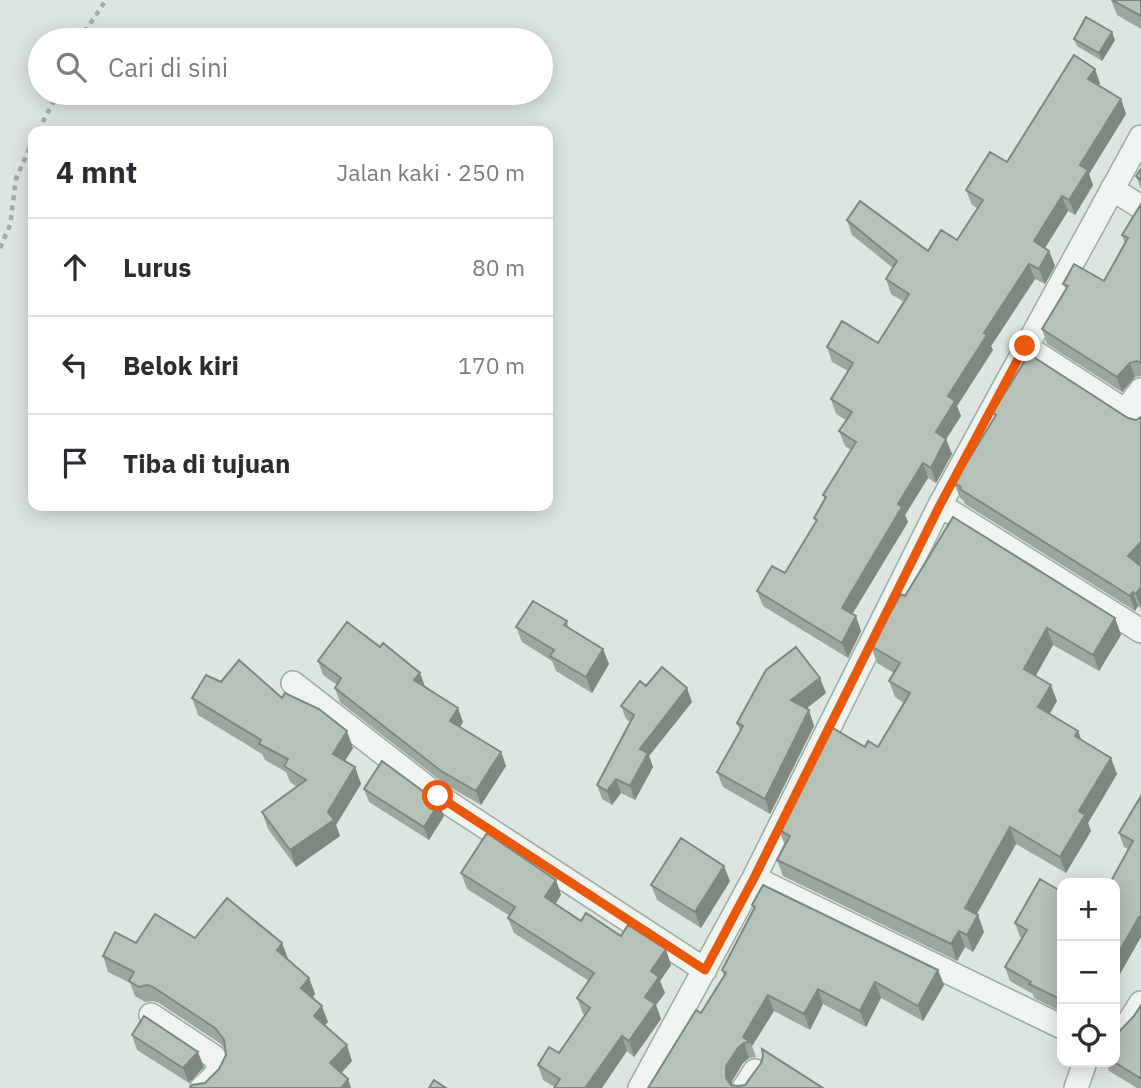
<!DOCTYPE html>
<html lang="id">
<meta charset="utf-8">
<style>
body{margin:0;font-family:"IBM Plex Sans",sans-serif;background:#f2f2f3;color:#2b2b33}
.controls{position:absolute;right:21px;bottom:21px;display:grid;overflow:hidden;border-radius:14px;box-shadow:0 4px 18px #0003}
.controls button{width:63px;height:63px;display:grid;place-items:center;padding:0;border:0;border-bottom:2px solid #e1e1e2;background:#fff;color:#2b2b33;font:35px sans-serif}
.stop{position:absolute;width:21px;height:21px;margin:-16px;border:5px solid #ea580c;border-radius:50%;background:#fff}
.stop.end{background:#ea580c;border-color:#fff;box-shadow:0 2px 7px #0008}
.list{margin:0;padding:0;list-style:none}
h2{display:flex;justify-content:space-between;align-items:center;height:91px;margin:0;padding:0 28px;font-size:30px}
h2 small{font-size:23px;font-weight:400;color:#7c7c81}
.list li{display:grid;grid-template-columns:46px 1fr auto;gap:21px;align-items:center;box-sizing:border-box;height:98px;padding:0 28px;border-top:2px solid #e1e1e2}
.list b{display:block;font-size:26px;white-space:nowrap}
.list em{font-size:23px;font-style:normal;color:#7c7c81}
.icon{flex:none;width:38px;height:38px;fill:none;stroke:currentColor;stroke-width:2;stroke-linecap:round;stroke-linejoin:round}
.map{position:relative;flex:none;width:1141px;height:1088px;overflow:hidden}
.search{position:absolute;background:#fff;box-shadow:0 4px 18px #0003;left:28px;top:28px;width:525px;height:77px;display:flex;align-items:center;gap:18px;box-sizing:border-box;padding:0 24px;border-radius:38px;color:#7c7c81;font-size:26px}
.panel{position:absolute;background:#fff;box-shadow:0 4px 18px #0003;left:28px;top:126px;width:525px;height:385px;border-radius:14px}
.map>svg:first-child{display:block}
.lines{fill:none;stroke-linecap:round;stroke-linejoin:round}
.minor-casing{stroke:#9eaba2;stroke-width:26}
.path{stroke:#a3ada6;stroke-width:4.5;stroke-dasharray:5 5;stroke-linecap:butt}
.minor{stroke:#eff4f0;stroke-width:23}
.wall{fill:#9ba79e}
.shaded-wall{fill:#7e8881}
.building{fill:#b4c2b8;stroke:#7e8881;stroke-width:2}
.route{stroke:#ea580c;stroke-width:9}
</style>
<div class="map">
<svg width="1141" height="1088" viewBox="0 0 1141 1088">
<rect width="100%" height="100%" fill="#dce5df"/>
<g class="lines">
<g class="minor-casing">
<path id="minor" d="M1112 189 1141 207
M1025 346 1141 421
M1125 411 1141 390
M940 505 1141 631
M293 683 438 796 705 970
M754 878 1062 1027
M151 1015 213 1056C225 1070 213 1078 202 1088
M1115 1037 1129 1022 1141 1003
M640 1088 754 878 940 505 1141 137
M744 1088 755 1071
M1076 1088 1085 1062"/>
</g>
<path class="path" d="M79 40 106 0
M38 131 58 93
M0 248 10 225 16 179 33 140"/>
<use href="#minor" class="minor"/>
</g>
<path class="wall" d="M1111 0H1141V29L1117 15Z
M1074 39 1115 40 1102 61 1077 46Z
M1100 83 1099 85 1121 99 1126 114 1089 174 1093 185 1075 215 1068 211 1045 248 1049 251 1055 266 1045 284 1035 279 991 346 993 350 957 406 961 416 946 439 952 454 936 483 928 478 905 515 908 522 852 614 861 631 848 658 763 606 757 591 785 573 816 523 814 518 825 500 823 495 851 450 845 446 839 431 846 420 836 414 831 399 848 371 832 362 827 347 878 343 904 302 891 294 886 279 893 268 852 235 847 220 928 251 957 240 977 208 972 205 966 190 1007 162Z
M1141 169V189L1136 176Z
M1141 204V376L1135 377 1122 392 1047 344 1042 329 1066 289 1063 284 1104 281 1125 244 1122 235Z
M996 407 1141 566V609L1138 606 1135 611 965 504 963 500 960 498 954 483 995 417 993 413Z
M905 596 1115 618 1121 635 1099 671 1053 645 1035 676 1057 701 1049 714 1078 731 1081 740 1117 774 1088 823 1091 831 1066 873 1016 844 977 914 978 915 984 932 973 952 965 947 957 961 783 876 777 860 785 846 779 830 865 747H878L904 703 895 697 889 681 894 673 877 663 871 646Z
M567 621 569 629 603 649 609 664 592 693 556 671 552 661 522 642 516 627Z
M380 647 420 673 425 687 463 722 460 727 501 752 506 766 481 805 446 785 340 702 335 688 337 685 323 675 318 661Z
M221 682 282 698 353 748 345 761 355 767 361 784 336 825 340 836 296 867 268 829 262 812 297 787 290 782 286 772 265 760 262 754 198 715 192 698Z
M646 686 692 702 649 756 653 767 635 800 621 793 612 805 602 799 597 785 630 722 626 719 621 706Z
M826 693 806 709 814 726 770 814 723 787 717 772 740 731 737 723Z
M364 789 439 803 444 816 429 840 369 802Z
M1141 796V937L1117 979 1115 978V883L1128 849 1124 847 1119 833Z
M461 873 556 880 561 895 555 904 581 921 621 936 671 965 660 981 665 993 656 1005 661 1019 634 1057 627 1051 555 1087 543 1080 538 1065 559 1053 585 1015 583 1014 577 998 589 981 514 933 508 918 510 916 467 889Z
M730 881 701 928 657 900 651 885Z
M1062 892V1012L1034 998 1033 994 1010 981 1005 967 1022 938 1020 937 1015 923Z
M752 905 938 970 944 985 923 1021 881 998 866 1027 823 1004 810 1030 774 1011 752 1046 756 1057 749 1058 743 1063 732 1081V1085L738 1086 648 1088 701 1013 724 976 722 970 754 909Z
M195 938 282 943 288 959 309 978 315 994 312 998 328 1022 325 1025 352 1061 341 1073 348 1079 351 1088H190L205 1083 219 1069 226 1055 225 1050 221 1044 159 1003 153 1001 145 1002 135 996 130 983 108 972 103 956 136 943Z
M1141 1005V1088H1137L1109 1071 1106 1062H1115L1134 1016Z
M132 1035 204 1067 189 1083 137 1050Z"/>
<path class="shaded-wall" d="M1112 32 1115 40 1102 61 1099 53Z
M1095 69 1100 83 1094 94 1088 79Z
M1121 99 1126 114 1089 174 1093 185 1075 215 1069 200 1080 165Z
M1062 196 1068 211 1040 256 1034 241Z
M1049 251 1055 266 1045 284 1039 269Z
M1029 264 1035 279 991 346 993 350 957 406 961 416 941 447 936 432 948 396 984 333Z
M1130 363 1135 377 1122 392 1117 377Z
M946 439 952 454 936 483 931 468Z
M923 463 928 478 905 515 908 522 847 623 842 608 898 504Z
M1141 542V563L1134 571 1128 556Z
M1141 587V608L1136 594Z
M1133 592 1138 606 1135 611 1130 596Z
M856 616 861 631 848 658 842 643Z
M1115 618 1121 635 1099 671 1093 655Z
M1047 628 1053 645 1030 686 1024 669Z
M603 649 609 664 592 693 586 677Z
M420 673 425 687 414 680Z
M820 678 826 693 797 716 791 700Z
M1051 685 1057 701 1044 724 1038 707Z
M687 688 692 702 649 756 653 767 635 800 630 786 640 749Z
M458 708 463 722 455 735 450 721Z
M809 710 814 726 770 814 765 799Z
M347 731 353 748 339 770 333 754Z
M1078 731 1084 747 1075 736Z
M501 752 506 766 481 805 476 791Z
M1111 758 1117 774 1088 823 1091 831 1066 873 1060 857 1079 811Z
M355 767 361 784 336 825 340 836 296 867 290 850 328 812Z
M616 779 621 793 612 805 607 791Z
M439 803 444 816 429 840 424 827Z
M1010 827 1016 844 971 924 965 908Z
M724 866 730 881 701 928 695 912Z
M556 880 561 895 550 913 545 897Z
M978 915 984 932 973 952 967 935Z
M1139 917 1141 923V937L1117 979 1115 974V959Z
M959 931 965 947 957 961 951 944Z
M282 943 288 959 283 965 277 950Z
M666 949 671 965 660 981 665 993 656 1005 661 1019 634 1057 629 1041 645 997 651 971Z
M938 970 944 985 923 1021 918 1006Z
M309 978 315 994 307 1004 301 988Z
M875 982 881 998 866 1027 860 1011Z
M818 989 823 1004 810 1030 804 1014Z
M768 995 774 1011 752 1046 750 1042 743 1037Z
M322 1006 328 1022 319 1031 314 1016Z
M622 1036 627 1051 602 1088H585Z
M744 1043 749 1058 743 1063 732 1081V1088L726 1078V1066L738 1048Z
M347 1045 352 1061 336 1079 330 1063Z
M198 1052 204 1067 189 1083 183 1068Z
M348 1079 351 1088H341Z"/>
<path class="building" d="M1112 0H1141V16Z
M1086 17 1112 32 1099 53 1074 39Z
M1074 55 1095 69 1088 79 1121 99 1080 165 1088 170 1069 200 1062 196 1034 241 1049 251 1039 269 1029 264 984 333 987 335 948 396 955 401 936 432 946 439 931 468 923 463 898 504 902 507 842 608 856 616 842 643 757 591 772 566 785 573 817 520 814 518 826 497 823 495 856 442 839 431 852 412 831 399 853 363 827 347 842 321 878 343 909 294 886 279 897 261 847 220 860 201 928 251 941 230 957 240 983 200 966 190 990 152 1007 162Z
M1141 169V180L1136 176Z
M1141 204V363L1137 361 1130 363 1117 377 1042 329 1068 286 1063 284 1074 264 1104 281 1128 238 1122 235Z
M1029 354 1128 418 1136 420 1141 417V542L1128 556 1141 566V587L1136 594 1133 592 1130 596 960 489 961 487 954 483 996 415 993 413 996 407Z
M953 517 1115 618 1093 655 1047 628 1024 669 1051 685 1038 707 1078 731 1075 736 1111 758 1079 811 1085 815 1060 857 1010 827 965 908 978 915 967 935 959 931 951 944 777 860 790 836 779 830 831 727 865 747 868 741 878 747 910 693 889 681 900 663 871 646 901 594 905 596Z
M533 601 567 621 564 625 603 649 586 677 550 656 554 650 516 627Z
M347 622 380 647 383 643 420 673 414 680 458 708 450 721 501 752 476 791 441 771 335 688 341 678 318 661Z
M796 647 820 678 791 700 809 710 765 799 717 772 743 726 737 723 766 670Z
M239 660 282 698 285 693 319 709 347 731 333 754 355 767 328 812 334 820 290 850 262 812 306 780 284 766 288 759 259 744 261 740 192 698 206 675 221 682Z
M662 667 687 688 640 749 648 753 630 786 616 779 607 791 597 785 634 715 621 706 640 681 646 686Z
M382 761 439 803 424 827 364 789Z
M1141 796V919L1139 917 1115 959V883H1110L1133 841 1119 833Z
M487 833 556 880 545 897 581 921 586 913 621 936 628 925 666 949 651 971 659 977 645 997 655 1004 629 1041 622 1036 585 1088H554L560 1079 538 1065 549 1047 559 1053 590 1008 577 998 594 973 508 918 515 907 461 873Z
M681 838 724 866 695 912 651 885Z
M1040 879 1062 892V1000L1029 984 1031 982 1005 967 1027 930 1015 923Z
M763 885 938 970 918 1006 875 982 860 1011 818 989 804 1014 768 995 743 1037 750 1042 744 1043 738 1048 726 1066V1078L731 1085 738 1086 745 1085 761 1063 763 1056 762 1049 823 1088H648L696 1010 701 1013 726 973 722 970 755 907 752 905Z
M227 898 282 943 277 950 309 978 301 988 322 1006 314 1016 347 1045 330 1063 348 1079 341 1088H190L192 1085 205 1083 219 1069 226 1055 224 1040 215 1028 153 987 147 985 139 987 129 981 134 972 103 956 115 932 136 943 155 914 195 938Z
M1141 1005V1076L1140 1078 1114 1062H1115V1036L1134 1016Z
M144 1016 198 1052 183 1068 132 1035Z
M434 1080 446 1088H429Z"/>
<g class="lines">
<path class="route" d="M438 796 705 970 754 878 940 505 1025 346"/>
</g>
</svg>
<div class="controls">
<button>+</button>
<button>−</button>
<button><svg class="icon" aria-label="locate" viewBox="0 0 24 24"><circle cx="12" cy="12" r="6"/><path d="M12 2v4M12 18v4M2 12h4M18 12h4"/></svg></button>
</div>
<div class="stop" style="left:438px;top:796px"></div>
<div class="stop end" style="left:1025px;top:346px"></div>
<div class="search"><svg class="icon" aria-label="search" viewBox="0 0 24 24"><circle cx="10" cy="10" r="6"/><path d="M15 15l6 6"/></svg>Cari di sini</div>
<section class="panel">
<h2>4 mnt<small>Jalan kaki · 250 m</small></h2>
<ul class="list">
<li><svg class="icon" aria-label="ahead" viewBox="0 0 24 24"><path d="M12 20V5M6 11l6-6 6 6"/></svg><div><b>Lurus</b></div><em>80 m</em></li>
<li><svg class="icon" aria-label="left" viewBox="0 0 24 24"><path d="M17 20v-9H6M10 6l-5 5 5 5"/></svg><div><b>Belok kiri</b></div><em>170 m</em></li>
<li><svg class="icon" aria-label="arrive" viewBox="0 0 24 24"><path d="M6 21V4h12l-3 4 3 4H6"/></svg><div><b>Tiba di tujuan</b></div></li>
</ul>
</section>
</div>
